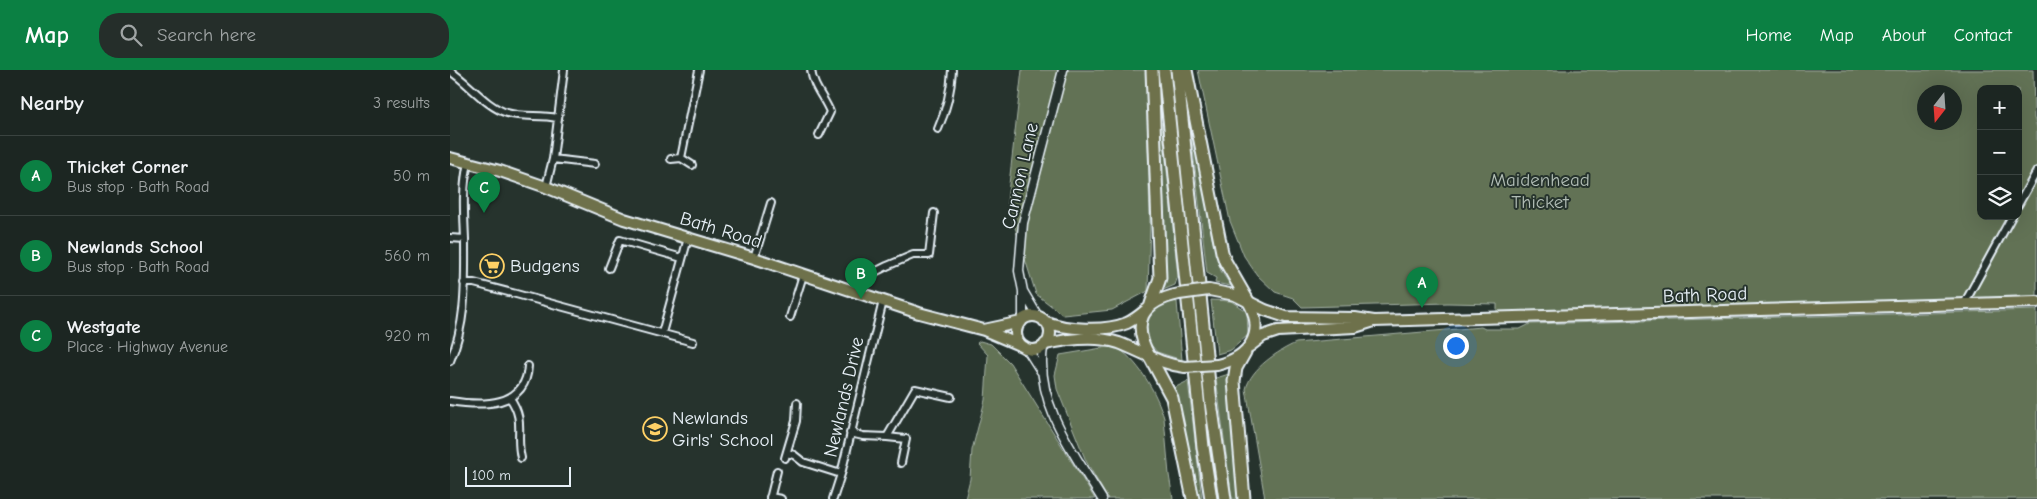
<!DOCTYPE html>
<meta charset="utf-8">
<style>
body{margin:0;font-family:"Comic Neue",sans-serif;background:#252e2a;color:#f1f3f6}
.controls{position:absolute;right:15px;top:15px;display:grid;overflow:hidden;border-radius:10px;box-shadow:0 5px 20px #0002}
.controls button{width:45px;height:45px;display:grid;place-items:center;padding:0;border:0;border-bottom:1px solid #3a4340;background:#1c2622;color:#f1f3f6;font:25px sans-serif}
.compass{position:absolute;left:1467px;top:15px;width:45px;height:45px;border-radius:50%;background:#1c2622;box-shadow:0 5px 20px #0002;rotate:197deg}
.scale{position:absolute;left:15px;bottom:12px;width:106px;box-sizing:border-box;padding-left:5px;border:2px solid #e8f1f8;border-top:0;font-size:14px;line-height:18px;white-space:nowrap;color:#e8f1f8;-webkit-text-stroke:4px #26332d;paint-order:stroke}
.you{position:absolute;left:1005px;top:275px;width:18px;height:18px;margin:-12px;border:4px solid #fff;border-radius:50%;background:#1a73e8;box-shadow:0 0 0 8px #1a73e833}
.badge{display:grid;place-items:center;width:32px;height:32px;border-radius:50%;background:#0b8043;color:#fff;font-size:16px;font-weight:700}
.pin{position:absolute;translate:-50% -41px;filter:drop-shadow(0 1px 2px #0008)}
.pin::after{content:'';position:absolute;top:26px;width:18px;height:15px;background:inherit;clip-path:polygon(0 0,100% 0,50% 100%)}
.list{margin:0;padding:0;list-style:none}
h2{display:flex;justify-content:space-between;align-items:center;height:65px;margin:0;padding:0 20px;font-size:21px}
h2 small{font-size:16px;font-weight:400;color:#a0a5a5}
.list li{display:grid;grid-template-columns:32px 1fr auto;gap:15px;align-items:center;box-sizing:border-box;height:80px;padding:0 20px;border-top:1px solid #3a4340}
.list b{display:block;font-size:19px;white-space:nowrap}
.list p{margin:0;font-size:16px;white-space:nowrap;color:#a0a5a5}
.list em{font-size:16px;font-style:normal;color:#a0a5a5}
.icon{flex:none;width:28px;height:28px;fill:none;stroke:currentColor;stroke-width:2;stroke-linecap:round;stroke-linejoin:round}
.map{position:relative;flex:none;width:1587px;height:429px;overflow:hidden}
header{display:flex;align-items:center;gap:30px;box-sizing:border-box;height:70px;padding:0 25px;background:#0b8043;color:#fff}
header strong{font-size:24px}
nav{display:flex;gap:28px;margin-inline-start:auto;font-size:18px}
.search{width:350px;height:45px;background:#252e2a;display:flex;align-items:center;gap:12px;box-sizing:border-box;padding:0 18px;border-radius:20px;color:#a0a5a5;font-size:19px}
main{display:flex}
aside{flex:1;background:#1c2622}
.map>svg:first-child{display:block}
.green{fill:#627254;stroke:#a5b2a6;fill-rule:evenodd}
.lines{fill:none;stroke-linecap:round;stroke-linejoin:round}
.minor-casing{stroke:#e8f1f8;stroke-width:10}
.tertiary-casing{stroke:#e8f1f8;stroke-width:11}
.primary-casing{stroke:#e8f1f8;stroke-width:14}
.trunk-casing{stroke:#e8f1f8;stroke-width:15}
.motorway-casing{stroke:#e8f1f8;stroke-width:15}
.minor{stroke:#26332d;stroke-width:6}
.tertiary{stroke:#26332d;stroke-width:8}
.primary{stroke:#6e714b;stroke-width:10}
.trunk{stroke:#6e714b;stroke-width:11}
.motorway{stroke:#6e714b;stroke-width:11}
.primary-bridge-casing{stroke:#e8f1f8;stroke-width:14;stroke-linecap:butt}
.primary-bridge{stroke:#6e714b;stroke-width:10}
.labels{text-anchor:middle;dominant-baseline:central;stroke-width:4;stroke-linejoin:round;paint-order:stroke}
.street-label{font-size:19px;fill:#e8f1f8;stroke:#26332d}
.park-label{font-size:19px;fill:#b2beb6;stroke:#26332d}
.poi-label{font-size:19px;fill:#e8f1f8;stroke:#26332d;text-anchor:start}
</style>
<header>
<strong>Map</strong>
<div class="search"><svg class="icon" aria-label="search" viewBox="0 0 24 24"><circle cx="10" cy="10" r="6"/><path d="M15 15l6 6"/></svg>Search here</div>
<nav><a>Home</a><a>Map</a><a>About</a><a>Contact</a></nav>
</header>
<main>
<aside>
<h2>Nearby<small>3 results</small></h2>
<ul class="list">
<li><span class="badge">A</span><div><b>Thicket Corner</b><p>Bus stop · Bath Road</p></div><em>50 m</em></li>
<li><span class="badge">B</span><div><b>Newlands School</b><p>Bus stop · Bath Road</p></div><em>560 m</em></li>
<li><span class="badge">C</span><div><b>Westgate</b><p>Place · Highway Avenue</p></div><em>920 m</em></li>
</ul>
</aside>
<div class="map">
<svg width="1587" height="429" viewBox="0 0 1587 429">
<rect width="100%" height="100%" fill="#26332d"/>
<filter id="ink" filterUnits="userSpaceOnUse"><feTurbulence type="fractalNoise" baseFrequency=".02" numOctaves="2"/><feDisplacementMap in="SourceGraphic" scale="10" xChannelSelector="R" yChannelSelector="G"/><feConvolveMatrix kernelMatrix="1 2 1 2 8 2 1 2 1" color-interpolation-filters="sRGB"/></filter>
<g filter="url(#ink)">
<path class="green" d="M572 0H696L700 151 698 221 662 240 613 245 586 224 557 132Z
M748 0H1583L1584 48 1587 58V226L1047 243V234L998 233 852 237 843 228 825 222 807 205 794 186 780 151ZM1531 19H1568V146H1531ZM1474 22H1504V52H1474Z
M710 52 712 53 728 206 725 215 713 220 714 189Z
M742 52 762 168 771 201 781 216 765 213 766 208 757 203 740 53Z
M719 230 727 232 732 290 707 282 698 271 696 252 708 237Z
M761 230 781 231 797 242 798 265 781 280 767 284Z
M1587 240V429H815L796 319C801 298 828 281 846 273L1031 257 1035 259H1070L1080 254Z
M530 271 541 274 560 293 645 429H515L520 409 522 380 535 330 538 285 527 273Z
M664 276C687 288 707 323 714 348L719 405 723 429H658L636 391 607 319 605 305 610 285Z
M779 304 790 429H782L766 308Z
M738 311 752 429H749L722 319Z"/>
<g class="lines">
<g class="minor-casing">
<path id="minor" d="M361 0C363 17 374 27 380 42L369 65
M0 1C19 13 35 36 57 43 73 48 91 44 107 48
M488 59C497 39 501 22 502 0
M231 88 249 0
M103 89 145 94
M221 89 231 88 242 95
M96 117 103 89 114 0
M1568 135 1587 101
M0 168 15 169
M304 188 321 133
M159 198 170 170 232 188
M14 213H24L66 224 243 272
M405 221 417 206 437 196 463 185H479L484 143
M1514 234 1562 146
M340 247 353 205
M212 263 238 168
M0 291C17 251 15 212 15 169 14 144 12 118 18 93
M60 328C76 351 65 363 71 388
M0 331C31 336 76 338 78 296
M400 363 413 366 437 367 465 319 501 327
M437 367 456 369 451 393
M337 383 344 385 353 392 391 404
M335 388 346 351 347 333
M320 427 331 429
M320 429 327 401
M383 429 391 404 433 231"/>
</g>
<g class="tertiary-casing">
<path id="tertiary" d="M573 221 589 248
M573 250V221L569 201 573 153 613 0
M593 277C585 334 624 383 652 429
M577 279 591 301"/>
</g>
<g class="primary-casing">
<path id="primary" d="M0 88 50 101 96 117 174 149 304 188 469 243 534 260 574 277
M759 220 785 225 815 240 836 247 905 248 924 251 1587 232
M566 263a17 17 0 1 1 34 0a17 17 0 1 1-34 0Z
M594 251C615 260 655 262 677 253 684 250 690 245 696 240
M534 260 571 252
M595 274C618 269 645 265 669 273 692 282 710 294 735 297
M800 276 813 266 828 261 905 257 921 252
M700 287C681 253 691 232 729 224
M767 295C800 287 816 263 798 231"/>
</g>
<g class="trunk-casing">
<path id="trunk" d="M700 287 722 328 743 429
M794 429 784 311 786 298 795 282"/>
</g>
<g class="motorway-casing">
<path id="motorway" d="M714 0 753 377 761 429
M727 0 761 333 775 429
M736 0 772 182 775 191 798 231
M701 234 710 208 702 0"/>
</g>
<use href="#minor" class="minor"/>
<use href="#tertiary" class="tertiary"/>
<use href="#primary" class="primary"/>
<use href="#trunk" class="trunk"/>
<use href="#motorway" class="motorway"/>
<g class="primary-bridge-casing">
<path id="primary-bridge" d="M729 224 759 220
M735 297 767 295"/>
</g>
<use href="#primary-bridge" class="primary-bridge"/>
</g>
</g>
<defs>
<g id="supermarket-ring" transform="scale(1.25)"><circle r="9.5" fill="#26332d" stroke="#ffd166" stroke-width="1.5"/><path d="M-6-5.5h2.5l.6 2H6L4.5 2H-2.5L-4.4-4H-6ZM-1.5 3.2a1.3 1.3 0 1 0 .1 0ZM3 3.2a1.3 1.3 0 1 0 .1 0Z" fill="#ffd166"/></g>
<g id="school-ring" transform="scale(1.25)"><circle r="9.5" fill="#26332d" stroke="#ffd166" stroke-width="1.5"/><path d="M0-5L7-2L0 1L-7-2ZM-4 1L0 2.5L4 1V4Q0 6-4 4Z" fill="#ffd166"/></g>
</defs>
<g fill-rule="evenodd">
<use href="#supermarket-ring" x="42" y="196"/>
<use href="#school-ring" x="205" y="359"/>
</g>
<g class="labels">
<g class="street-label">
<text transform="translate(570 106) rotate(-77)">Cannon Lane</text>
<text transform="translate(271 160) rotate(17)">Bath Road</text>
<text transform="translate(1255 225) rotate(-2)">Bath Road</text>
<text transform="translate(394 327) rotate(-77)">Newlands Drive</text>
</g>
<g class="park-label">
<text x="1090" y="110">Maidenhead<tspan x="1090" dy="22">Thicket</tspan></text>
</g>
<g class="poi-label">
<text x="60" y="196">Budgens</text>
<text x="222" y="348">Newlands<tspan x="222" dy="22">Girls' School</tspan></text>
</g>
</g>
</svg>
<div class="controls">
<button>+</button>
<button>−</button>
<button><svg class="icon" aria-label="layers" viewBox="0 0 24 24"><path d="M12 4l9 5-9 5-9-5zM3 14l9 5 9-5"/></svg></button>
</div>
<svg class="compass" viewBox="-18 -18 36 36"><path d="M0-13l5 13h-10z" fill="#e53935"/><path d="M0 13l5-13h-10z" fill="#a0a5a5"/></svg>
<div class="scale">100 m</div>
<div class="you"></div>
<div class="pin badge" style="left:972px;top:238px">A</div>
<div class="pin badge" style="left:411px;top:229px">B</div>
<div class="pin badge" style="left:34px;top:143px">C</div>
</div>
</main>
